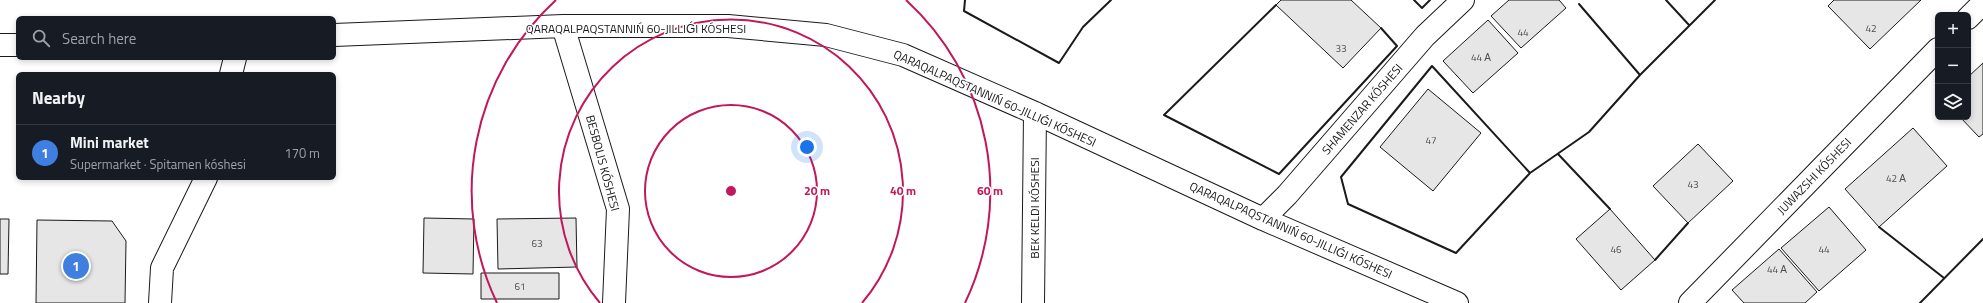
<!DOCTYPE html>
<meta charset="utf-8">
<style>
body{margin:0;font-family:"Titillium Web",sans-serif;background:#20242c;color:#f1f3f6}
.controls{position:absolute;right:12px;top:12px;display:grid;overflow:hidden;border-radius:6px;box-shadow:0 2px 6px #0003}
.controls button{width:36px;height:36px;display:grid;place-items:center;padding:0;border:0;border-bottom:1px solid #363941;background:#171b24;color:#f1f3f6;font:20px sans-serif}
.you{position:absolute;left:807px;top:147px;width:14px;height:14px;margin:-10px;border:3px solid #fff;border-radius:50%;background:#1a73e8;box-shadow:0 0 0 6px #1a73e833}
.badge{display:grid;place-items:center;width:26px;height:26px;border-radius:50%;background:#c62828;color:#fff;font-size:13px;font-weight:700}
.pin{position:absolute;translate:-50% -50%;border:2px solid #fff;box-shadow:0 1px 4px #0006}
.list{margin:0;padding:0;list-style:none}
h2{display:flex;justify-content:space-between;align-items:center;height:52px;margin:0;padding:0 16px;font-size:17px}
h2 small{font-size:13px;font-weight:400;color:#9ea1a6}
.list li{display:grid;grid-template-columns:26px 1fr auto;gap:12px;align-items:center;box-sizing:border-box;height:56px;padding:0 16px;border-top:1px solid #363941}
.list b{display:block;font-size:15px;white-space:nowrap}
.list p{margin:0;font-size:13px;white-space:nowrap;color:#9ea1a6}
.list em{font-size:13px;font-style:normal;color:#9ea1a6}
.icon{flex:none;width:22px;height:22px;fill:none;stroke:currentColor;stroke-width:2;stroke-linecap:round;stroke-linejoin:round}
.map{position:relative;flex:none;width:1983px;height:303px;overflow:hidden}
.search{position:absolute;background:#171b24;box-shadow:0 2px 6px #0003;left:16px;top:16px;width:320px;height:44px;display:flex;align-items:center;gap:10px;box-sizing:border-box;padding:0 14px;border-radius:6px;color:#9ea1a6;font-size:15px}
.panel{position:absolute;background:#171b24;box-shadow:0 2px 6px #0003;left:16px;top:72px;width:320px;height:108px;border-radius:6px}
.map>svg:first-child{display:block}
.building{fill:#e6e6e6;stroke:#1a1a1a}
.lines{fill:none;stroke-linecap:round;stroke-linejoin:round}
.minor-casing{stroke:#1a1a1a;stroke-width:24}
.minor{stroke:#fff;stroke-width:22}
.wall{stroke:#1a1a1a;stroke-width:2}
.ring{fill:none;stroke:#c2185b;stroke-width:2}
.labels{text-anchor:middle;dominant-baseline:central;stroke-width:3;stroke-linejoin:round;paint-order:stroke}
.number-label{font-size:10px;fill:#4d4d4d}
.street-label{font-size:12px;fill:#1a1a1a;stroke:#fff}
.centre{fill:#c2185b;stroke:#fff;stroke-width:2}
.ring-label{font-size:12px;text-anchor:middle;font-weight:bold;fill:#c2185b;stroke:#fff;stroke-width:3;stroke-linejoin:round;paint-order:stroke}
</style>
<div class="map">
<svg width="1983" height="303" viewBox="0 0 1983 303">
<rect width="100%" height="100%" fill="#fff"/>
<path class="building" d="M1281 0H1351L1381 28 1343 68 1276 5Z
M1509 0H1559L1566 8 1521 48 1491 16Z
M1834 0H1921L1870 49 1828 6Z
M1488 20 1518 53 1473 93 1443 61Z
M1983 63V134L1979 137 1960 117H1968V77Z
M1428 89 1481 133 1433 191 1380 147Z
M1913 128 1947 166 1879 227 1845 189Z
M1698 144 1733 181 1688 223 1653 186Z
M1829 207 1866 250 1819 291 1781 248Z
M1610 209 1655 260 1621 290 1576 239Z
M424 218 474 219 473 274 423 273Z
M576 218 577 267 498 269 497 219Z
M0 219H9L8 274H0Z
M37 220 112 221 126 241 125 303H36Z
M1779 249 1817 292 1805 303H1744L1732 290Z
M481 273H559V299H481Z"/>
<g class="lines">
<g class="minor-casing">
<path id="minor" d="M1968 18 1983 3
M563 26 618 209 614 303
M334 35 563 26H728L826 35 903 55 1035 113 1263 219 1457 303
M0 45H18
M231 74 235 58
M1263 219 1287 195 1425 36 1463 0
M160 303 162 268 206 178
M1033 303 1035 113
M1690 303 1938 49"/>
</g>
<use href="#minor" class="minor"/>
<path class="wall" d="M965 0 964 11 1059 63 1083 27 1111 0
M1414 0 1422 8 1430 0
M1666 0 1689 25
M1579 4 1640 75
M1276 5 1164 115 1279 174 1397 46 1381 28
M1432 66 1530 173 1456 253 1348 204 1341 177Z
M1558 154 1610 209
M1530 173 1589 132 1640 75 1715 0
M1879 227 1944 278
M1655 260 1688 223
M1920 303 1983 239"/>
</g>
<g class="ring">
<circle cx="731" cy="191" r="86"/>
<path d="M600 303A172 172 0 1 1 862 303"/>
<path d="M497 303A259 259 0 0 1 556 0M906 0A259 259 0 0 1 965 303"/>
</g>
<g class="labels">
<g class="number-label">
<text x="1871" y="28">42</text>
<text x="1523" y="32">44</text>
<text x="1341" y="48">33</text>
<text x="1481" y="57">44 А</text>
<text x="1431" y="140">47</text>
<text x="1896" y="178">42 А</text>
<text x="1693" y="184">43</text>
<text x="537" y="243">63</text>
<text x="1616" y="249">46</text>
<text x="1824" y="249">44</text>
<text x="1777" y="269">44 А</text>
<text x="520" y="286">61</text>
</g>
<g class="street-label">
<text x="636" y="28">QARAQALPAQSTANNIŃ 60-JILLIǴI KÓSHESI</text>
<text transform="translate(995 98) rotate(24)">QARAQALPAQSTANNIŃ 60-JILLIǴI KÓSHESI</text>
<text transform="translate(1362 109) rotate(-49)">SHAMENZAR KÓSHESI</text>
<text transform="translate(603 163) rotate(75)">BESBOLIS KÓSHESI</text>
<text transform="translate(1814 176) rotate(-46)">JUWAZSHI KÓSHESI</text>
<text transform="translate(1034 208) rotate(-90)">BEK KELDI KÓSHESI</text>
<text transform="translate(1291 230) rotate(24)">QARAQALPAQSTANNIŃ 60-JILLIǴI KÓSHESI</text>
</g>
</g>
<circle cx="731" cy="191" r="6" class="centre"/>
<g class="ring-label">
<text x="817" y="195">20 m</text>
<text x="903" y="195">40 m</text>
<text x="990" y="195">60 m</text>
</g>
</svg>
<div class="controls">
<button>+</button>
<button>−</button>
<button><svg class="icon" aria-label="layers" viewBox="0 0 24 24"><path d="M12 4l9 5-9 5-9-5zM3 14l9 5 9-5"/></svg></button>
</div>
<div class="you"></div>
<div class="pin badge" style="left:76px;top:266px;background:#3f7fe0">1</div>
<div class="search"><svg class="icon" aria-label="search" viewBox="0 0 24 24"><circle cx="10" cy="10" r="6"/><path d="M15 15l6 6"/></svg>Search here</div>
<section class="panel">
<h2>Nearby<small></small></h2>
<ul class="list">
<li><span class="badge" style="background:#3f7fe0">1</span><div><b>Mini market</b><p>Supermarket · Spitamen kóshesi</p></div><em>170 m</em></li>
</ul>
</section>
</div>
